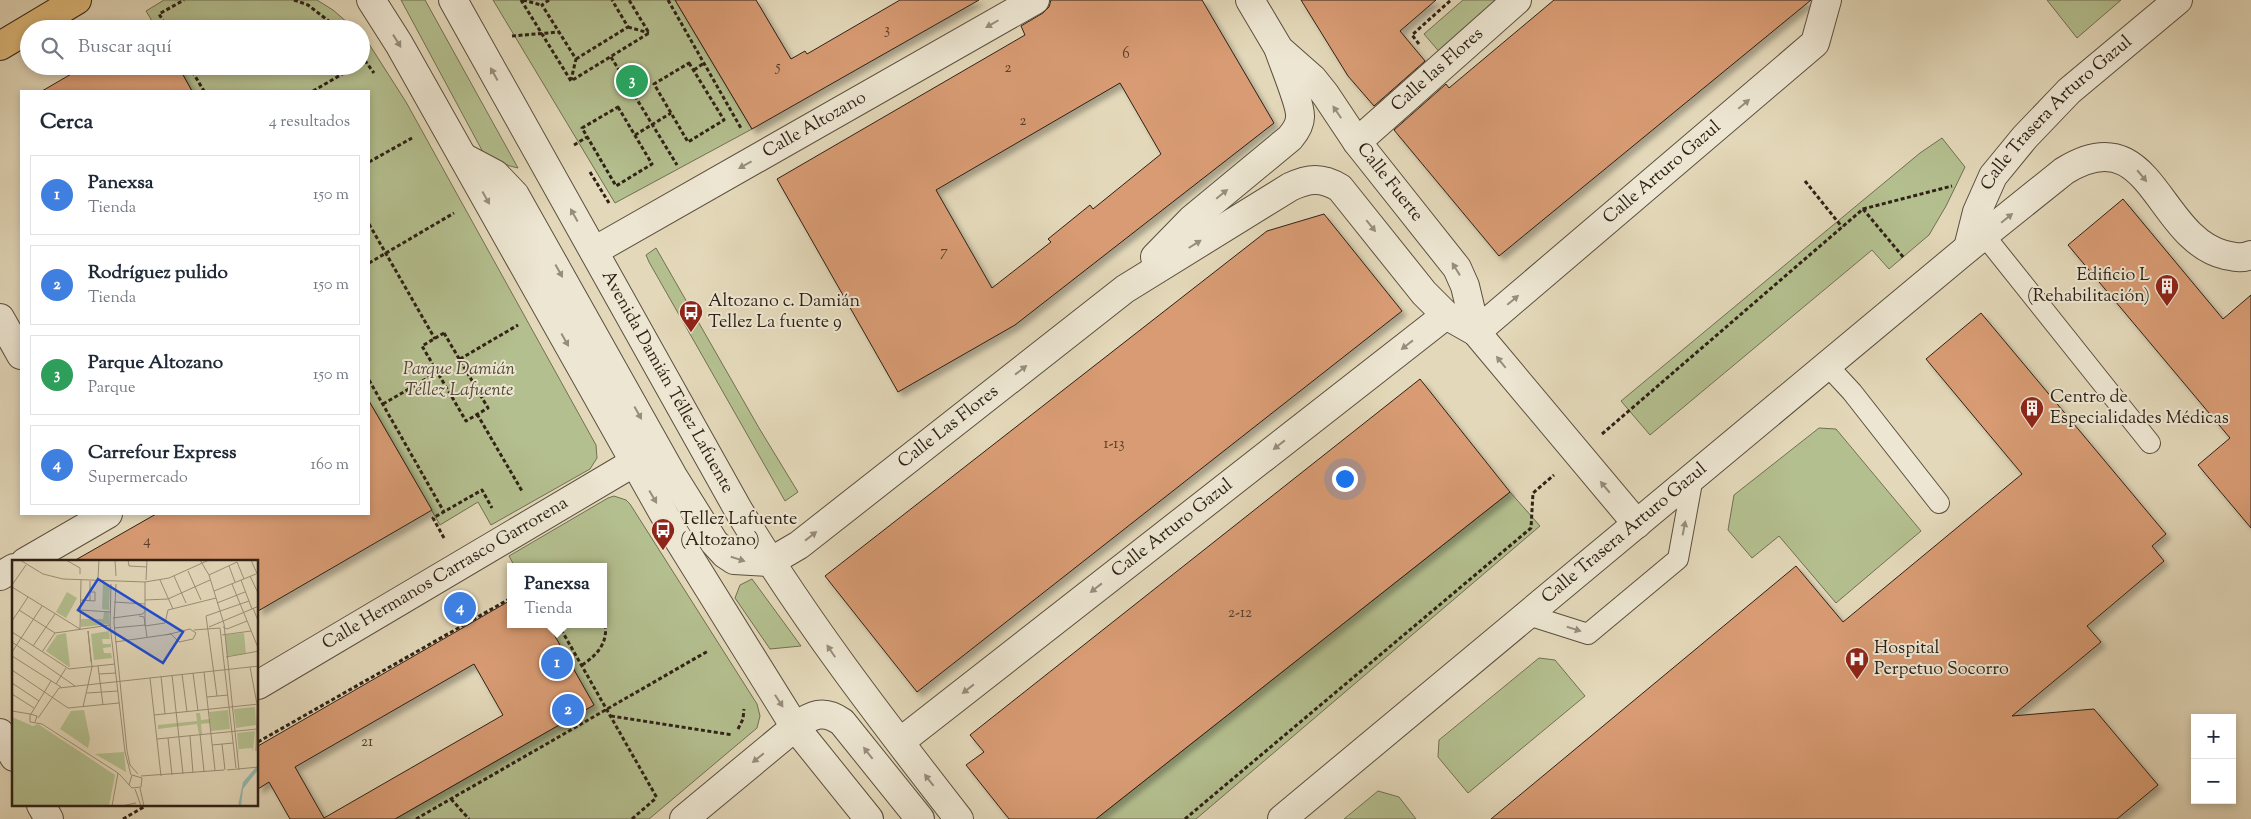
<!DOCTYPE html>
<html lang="es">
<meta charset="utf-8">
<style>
body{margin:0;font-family:"Sorts Mill Goudy",serif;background:#f2f2f3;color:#1f2937}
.controls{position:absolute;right:15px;bottom:15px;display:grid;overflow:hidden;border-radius:0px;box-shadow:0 2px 8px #0003}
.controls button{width:45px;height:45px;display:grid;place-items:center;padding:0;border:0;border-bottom:1px solid #e0e1e3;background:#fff;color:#1f2937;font:25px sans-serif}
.you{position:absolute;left:1344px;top:478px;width:18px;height:18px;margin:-12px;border:4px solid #fff;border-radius:50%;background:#1a73e8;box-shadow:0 0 0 8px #1a73e833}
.badge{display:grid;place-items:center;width:32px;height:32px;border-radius:50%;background:#d93025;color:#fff;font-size:16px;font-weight:700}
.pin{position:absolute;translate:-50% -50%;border:2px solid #fff;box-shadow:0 1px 5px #0006}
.popup{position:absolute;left:507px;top:563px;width:100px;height:65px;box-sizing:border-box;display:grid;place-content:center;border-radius:0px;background:#fff;filter:drop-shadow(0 1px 4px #0005);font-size:16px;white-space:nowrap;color:#747a83}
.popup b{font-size:19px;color:#1f2937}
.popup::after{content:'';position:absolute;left:50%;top:100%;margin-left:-10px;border:10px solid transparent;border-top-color:#fff}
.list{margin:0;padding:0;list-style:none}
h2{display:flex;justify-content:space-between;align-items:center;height:65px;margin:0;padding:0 20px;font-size:21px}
h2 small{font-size:16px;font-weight:400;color:#747a83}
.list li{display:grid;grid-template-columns:32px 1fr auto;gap:15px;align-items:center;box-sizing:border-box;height:80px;margin:0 10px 10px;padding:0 10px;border:1px solid #e0e1e3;border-radius:0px}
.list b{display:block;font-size:19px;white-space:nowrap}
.list p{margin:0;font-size:16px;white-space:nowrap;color:#747a83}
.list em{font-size:16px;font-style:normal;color:#747a83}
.icon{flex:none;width:28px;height:28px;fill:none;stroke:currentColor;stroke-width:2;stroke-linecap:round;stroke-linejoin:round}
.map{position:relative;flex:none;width:2251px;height:819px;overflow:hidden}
.search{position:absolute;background:#fff;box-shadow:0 2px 8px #0003;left:20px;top:20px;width:350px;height:55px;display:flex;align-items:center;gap:12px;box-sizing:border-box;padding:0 18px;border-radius:28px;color:#747a83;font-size:19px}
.panel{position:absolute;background:#fff;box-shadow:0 2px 8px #0003;left:20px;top:90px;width:350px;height:425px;border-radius:0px}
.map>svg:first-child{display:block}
.green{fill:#b4bf8f;stroke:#717052}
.building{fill:#d89b73;stroke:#2e2116;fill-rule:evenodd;filter:url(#shadow)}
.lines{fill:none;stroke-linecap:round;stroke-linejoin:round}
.service-casing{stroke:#5b4f3f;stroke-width:22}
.pedestrian-casing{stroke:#5b4f3f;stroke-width:30}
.minor-casing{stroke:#5b4f3f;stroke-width:30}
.tertiary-casing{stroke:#5b4f3f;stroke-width:30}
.trunk-casing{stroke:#2e2116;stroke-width:30}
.path{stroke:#2e2116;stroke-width:3;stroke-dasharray:4 2.5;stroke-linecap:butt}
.service{stroke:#ede6d2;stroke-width:20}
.pedestrian{stroke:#ede6d2;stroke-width:28}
.minor{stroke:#ede6d2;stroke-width:28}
.tertiary{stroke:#ede6d2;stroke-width:28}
.trunk{stroke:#e2bc7c;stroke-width:28}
.oneway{fill:#978d7d}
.labels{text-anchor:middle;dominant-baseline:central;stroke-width:4;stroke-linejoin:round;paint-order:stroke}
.number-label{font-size:15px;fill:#58402d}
.street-label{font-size:18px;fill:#2e2116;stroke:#ede6d2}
.poi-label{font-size:18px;fill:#2e2116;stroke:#ede6d2;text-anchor:start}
.park-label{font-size:18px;font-style:italic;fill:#504834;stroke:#ede6d2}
.inset-road{fill:none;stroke:#9b8f78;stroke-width:1}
.view{fill:#1d4ed8;fill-opacity:0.15;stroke:#1d4ed8;stroke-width:2.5}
.inset-edge{fill:none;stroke:#2e2116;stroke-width:2.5}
</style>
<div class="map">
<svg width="2251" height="819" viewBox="0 0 2251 819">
<defs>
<filter id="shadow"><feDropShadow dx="4.5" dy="4.5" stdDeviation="2.5" flood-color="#0004"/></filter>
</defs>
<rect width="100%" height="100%" fill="#e3d8b9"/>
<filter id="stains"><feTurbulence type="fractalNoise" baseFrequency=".004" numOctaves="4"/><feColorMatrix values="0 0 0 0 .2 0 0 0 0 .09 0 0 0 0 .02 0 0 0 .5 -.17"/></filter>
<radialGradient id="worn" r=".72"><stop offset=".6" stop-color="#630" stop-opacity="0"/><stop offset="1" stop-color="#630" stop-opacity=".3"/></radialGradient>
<path class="green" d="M164 0H317L333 10 355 29H157L146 11Z
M401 0H425L518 168 510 166 484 154Z
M493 0H675L752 129 615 203Z
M1463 0H1505L1442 55 1424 34Z
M2047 0H2121L2077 38Z
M361 36 369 44 406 102 596 445 597 458 590 469 491 525 478 502 440 525 369 401V91H192L178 66H361Z
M1942 138 1965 167 1946 206 1929 235 1889 269 1872 250 1650 435 1621 401 1920 153Z
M656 248 759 428 798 492 785 501 649 262 646 255Z
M1819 428 1836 429 1921 531 1836 603 1779 536 1752 558 1728 530 1734 495Z
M1510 492 1540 526 1196 819H1096Z
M614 496 626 500 630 504 757 704 760 716 757 728 649 819H395L594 705 548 624H603V567H515L509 556 608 498Z
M752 579 801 646 770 649 735 598 740 585Z
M1539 658 1555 660 1585 696 1468 793 1438 757 1439 740Z
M1378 791 1399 797 1416 819H1344Z"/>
<path class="building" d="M675 0H756L791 59 805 51 807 54 900 0H979L752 129Z
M1051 0H1202L1274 123 1015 325 898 392 777 179 1025 35 1021 26 1043 13 1049 7ZM1120 83 1161 154 1093 209 1090 205 1048 239 1051 242 992 288 936 190Z
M1301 0H1436L1400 31 1425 61 1374 106 1348 76Z
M1554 0H1811L1499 256 1394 130 1446 84 1449 88Z
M85 66H178L192 91H42Z
M2123 199 2223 319 2251 295V528L2198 465 2230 438 2068 245Z
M1324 214 1402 311 917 692 825 576 1267 231Z
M1981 313 2166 534 2152 546 2164 561 2087 626 2101 642 2012 716 2094 709 2158 785 2117 819H1491L1796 566 1843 622 2022 474 1926 359Z
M1420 379 1510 492 1096 819H1009L966 765 984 752 970 735Z
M369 401 432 510 258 611V562H72L156 514H369Z
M511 600V624H548L594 705 395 819H290L269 782 258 789V746ZM474 664 503 715 324 818 295 767Z"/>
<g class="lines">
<g class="service-casing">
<path id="service" d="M1984 235 2150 443
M1827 365 1852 392 1939 503
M1528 615 1588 634 1678 559 1693 477"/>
</g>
<g class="pedestrian-casing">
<g id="pedestrian">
<path id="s1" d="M1357 142 1517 0"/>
</g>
</g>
<g class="minor-casing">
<g id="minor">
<path id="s2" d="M1250 0 1279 49 1313 79 1325 94 1357 142 1457 268 1465 286 1476 332"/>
<path id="s3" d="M1968 248 1977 212 1993 176 2025 137 2069 91 2178 0"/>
<path id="s4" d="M594 251 1035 0"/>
<path d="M1155 257 1192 219 1290 138C1295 132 1300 125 1300 117 1301 105 1284 65 1279 50"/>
<path d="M0 318 21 355"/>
<path id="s5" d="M1476 332 1815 43 1827 0"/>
<path d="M25 562 108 514"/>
<path id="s6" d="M770 562 799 545 1125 289 1290 187C1309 178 1322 177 1340 188L1424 293 1446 315 1476 332 1637 524"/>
<path d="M0 576 14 568"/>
<path id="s7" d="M258 685 633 463"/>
<path d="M0 733 14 757"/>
<path id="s8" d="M900 742 1446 315"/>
<path d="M41 805 49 819"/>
<path d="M684 819 795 727"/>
<path id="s9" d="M1282 819 1968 248 2064 171C2152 116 2156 238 2225 255 2235 257 2241 259 2251 255"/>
</g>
</g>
<g class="tertiary-casing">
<g id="tertiary">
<path d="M371 0 399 44 675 534 795 727 869 819"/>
<path id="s10" d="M453 0 739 511C804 619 881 719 959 819"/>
<path d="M463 157 495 174 515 195 674 478 714 542 725 554 734 560 770 562"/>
<path d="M795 727C812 714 824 709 842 722L920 819"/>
</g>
</g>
<g class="trunk-casing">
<path id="trunk" d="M0 46 77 0"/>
</g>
<path class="path" d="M294 0 308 5 339 29
M521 0 571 81 649 33 629 0
M523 0 541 5
M549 0 542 5 576 59 571 80
M668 0 742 130
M628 27 649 33
M168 29 159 14 184 0
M512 36 559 32
M1419 44 1412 35 1451 0
M361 55 374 73
M611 57 677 165
M576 59 628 27 612 0
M689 63 724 120 688 142 654 84Z
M189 66 204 91
M694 70 704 63
M313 91 356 66
M618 107 652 164 616 186 582 128Z
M635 135 671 113
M574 145 587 137
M369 162 412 138
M590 172 609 203
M1805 181 1842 227
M1863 209 1904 258
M369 224 435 339
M369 263 454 213
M444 333 488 408 466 421 422 346Z
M460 359 518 325
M369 380 444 512
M383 404 438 372
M477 414 522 491
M1602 434 1863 209 1952 186
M444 538 433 518 482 490 492 508
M558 624 657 798
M582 665C599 654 611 639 603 618
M611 716 733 735
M738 729 743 719 744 709
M258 742 511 598
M451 799 469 819
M123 819 147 805
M416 819 708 651
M632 819 655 799
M1185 819 1531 528 1533 493 1554 475"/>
<use href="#service" class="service"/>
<use href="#pedestrian" class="pedestrian"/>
<use href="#minor" class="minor"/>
<use href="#tertiary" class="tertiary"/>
<use href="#trunk" class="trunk"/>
</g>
<defs><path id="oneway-solid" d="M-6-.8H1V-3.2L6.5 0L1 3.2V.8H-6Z" transform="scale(1.25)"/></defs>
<g class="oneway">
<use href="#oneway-solid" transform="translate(992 24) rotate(150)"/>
<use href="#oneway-solid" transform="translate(397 41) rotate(58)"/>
<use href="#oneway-solid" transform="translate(494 74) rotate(-119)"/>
<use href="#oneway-solid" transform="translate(1744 104) rotate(-40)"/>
<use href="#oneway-solid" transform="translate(1337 112) rotate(-124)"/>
<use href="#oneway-solid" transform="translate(745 165) rotate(151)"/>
<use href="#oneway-solid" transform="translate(2142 176) rotate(50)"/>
<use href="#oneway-solid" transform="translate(1222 194) rotate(-39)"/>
<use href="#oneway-solid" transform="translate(486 198) rotate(61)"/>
<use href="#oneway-solid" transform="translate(574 215) rotate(-119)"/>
<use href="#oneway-solid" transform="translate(2007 218) rotate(-39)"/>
<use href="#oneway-solid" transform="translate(1371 226) rotate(51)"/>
<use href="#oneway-solid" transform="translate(1195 244) rotate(-32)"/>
<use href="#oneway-solid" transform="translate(1456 269) rotate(-122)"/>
<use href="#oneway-solid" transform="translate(559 271) rotate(61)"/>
<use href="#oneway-solid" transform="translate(1513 300) rotate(-40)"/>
<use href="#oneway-solid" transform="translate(565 340) rotate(61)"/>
<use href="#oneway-solid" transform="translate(1407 345) rotate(142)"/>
<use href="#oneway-solid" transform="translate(1501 362) rotate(-129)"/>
<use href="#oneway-solid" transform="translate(1021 370) rotate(-38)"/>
<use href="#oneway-solid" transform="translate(638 413) rotate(61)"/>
<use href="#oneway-solid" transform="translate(1279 445) rotate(142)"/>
<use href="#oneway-solid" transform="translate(1605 487) rotate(-130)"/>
<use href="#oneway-solid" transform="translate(653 497) rotate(60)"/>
<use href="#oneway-solid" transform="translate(1684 528) rotate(-79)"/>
<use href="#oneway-solid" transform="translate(811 536) rotate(-38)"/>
<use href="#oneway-solid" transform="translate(738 559) rotate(17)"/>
<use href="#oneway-solid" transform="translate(1096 588) rotate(142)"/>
<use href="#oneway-solid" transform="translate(1574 629) rotate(17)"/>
<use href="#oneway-solid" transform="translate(831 651) rotate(-124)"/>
<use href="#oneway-solid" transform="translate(968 689) rotate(142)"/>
<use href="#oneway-solid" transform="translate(779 701) rotate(57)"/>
<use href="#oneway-solid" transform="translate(868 753) rotate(-128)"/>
<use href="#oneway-solid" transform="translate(758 758) rotate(141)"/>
<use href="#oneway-solid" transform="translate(929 780) rotate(-128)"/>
</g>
<defs>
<g id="building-pin" transform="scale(1.25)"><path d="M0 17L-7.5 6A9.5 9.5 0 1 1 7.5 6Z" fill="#8f2418" stroke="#ede6d2"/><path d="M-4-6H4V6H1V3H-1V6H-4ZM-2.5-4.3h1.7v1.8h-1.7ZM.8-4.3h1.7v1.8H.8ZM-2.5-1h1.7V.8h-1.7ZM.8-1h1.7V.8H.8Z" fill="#fff"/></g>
<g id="bus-pin" transform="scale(1.25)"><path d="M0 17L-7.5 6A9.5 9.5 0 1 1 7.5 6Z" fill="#8f2418" stroke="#ede6d2"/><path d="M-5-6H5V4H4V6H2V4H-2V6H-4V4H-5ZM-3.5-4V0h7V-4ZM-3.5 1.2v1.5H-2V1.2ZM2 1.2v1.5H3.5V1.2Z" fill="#fff"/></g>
<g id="hospital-pin" transform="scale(1.25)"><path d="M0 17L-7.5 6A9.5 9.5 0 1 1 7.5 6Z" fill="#8f2418" stroke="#ede6d2"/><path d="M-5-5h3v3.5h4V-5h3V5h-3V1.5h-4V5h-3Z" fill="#fff"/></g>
</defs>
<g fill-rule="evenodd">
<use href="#building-pin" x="2167" y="286"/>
<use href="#bus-pin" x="691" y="312"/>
<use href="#building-pin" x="2032" y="408"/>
<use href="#bus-pin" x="663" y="530"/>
<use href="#hospital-pin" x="1857" y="659"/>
</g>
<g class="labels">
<g class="number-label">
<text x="887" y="30">3</text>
<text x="1126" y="54">6</text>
<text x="778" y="67">5</text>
<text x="1008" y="68">2</text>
<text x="1023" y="121">2</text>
<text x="944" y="252">7</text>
<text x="1114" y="444">1-13</text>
<text x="147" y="541">4</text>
<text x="1240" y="613">2-12</text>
<text x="367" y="742">21</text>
</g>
<g class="street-label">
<text stroke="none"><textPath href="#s1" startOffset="108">Calle las Flores</textPath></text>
<text stroke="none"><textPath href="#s3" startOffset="166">Calle Trasera Arturo Gazul</textPath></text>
<text stroke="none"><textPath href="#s4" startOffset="254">Calle Altozano</textPath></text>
<text stroke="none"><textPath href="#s5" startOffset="245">Calle Arturo Gazul</textPath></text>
<text stroke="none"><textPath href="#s2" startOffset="231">Calle Fuerte</textPath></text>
<text stroke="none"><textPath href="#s10" startOffset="438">Avenida Damián Téllez Lafuente</textPath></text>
<text stroke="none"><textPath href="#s6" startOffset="224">Calle Las Flores</textPath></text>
<text stroke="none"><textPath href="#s8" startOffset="346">Calle Arturo Gazul</textPath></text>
<text stroke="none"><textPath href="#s9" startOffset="446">Calle Trasera Arturo Gazul</textPath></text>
<text stroke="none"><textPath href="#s7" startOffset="218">Calle Hermanos Carrasco Garrorena</textPath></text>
</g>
<g class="poi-label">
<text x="2150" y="276" text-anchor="end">Edificio L<tspan x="2150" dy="21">(Rehabilitación)</tspan></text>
<text x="708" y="302">Altozano c. Damián<tspan x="708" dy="21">Tellez La fuente 9</tspan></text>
<text x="2050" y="398">Centro de<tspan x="2050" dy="21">Especialidades Médicas</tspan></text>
<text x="680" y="520">Tellez Lafuente<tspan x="680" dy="21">(Altozano)</tspan></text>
<text x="1874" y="649">Hospital<tspan x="1874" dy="21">Perpetuo Socorro</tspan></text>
</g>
<g class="park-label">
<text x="459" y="370">Parque Damián<tspan x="459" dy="21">Téllez Lafuente</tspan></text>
</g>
</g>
<g transform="translate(12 560)">
<rect width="246" height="246" fill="#e3d8b9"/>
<path d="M91 23 98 27 97 50 90 49ZM55 32 65 38 54 58 44 52ZM92 52H97V64L69 67V59H91ZM97 71 98 79H90L91 84H99V87L91 88 92 93H99L100 98 82 100 79 74ZM54 73 58 107H57L34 91 45 75ZM232 73 234 94 215 96 213 75ZM243 147 244 165 224 168 222 149ZM72 150 78 179 76 188 48 169 59 151ZM216 150 218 169 199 171 198 163 189 164 190 174H187L185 164 146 169V165L185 161 184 153H188L189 160 198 159 197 152ZM0 157 21 166 26 164 103 215 97 246H0ZM243 171 241 192 240 188 227 189V196L225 173ZM112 192 114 212 83 194Z" fill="#b4bf8f"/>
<path d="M246 205V210L231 229 229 246H226L231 222Z" fill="#95b9b3"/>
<path class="inset-road" d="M8 0 31 14 51 19 133 22 157 18 197 0M54 0 68 8V14M103 0 104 16M116 0 117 6 135 7M188 0 197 15 212 64 227 210M239 0 247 18M217 6 223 22M176 11 189 40M197 15 225 2 232 19M162 16 174 43M238 16 247 35M86 18 87 0M134 20 135 0M148 20 161 49M229 20 240 49M99 24 98 65 113 192 119 215M104 24 102 63 115 191 118 205 126 214M220 24 247 90M0 25 14 5M0 27 68 69M202 31 244 14M68 40 83 41V32H78M133 40 156 39 198 20M78 41V21M102 42 133 44M205 43 233 32M241 48 247 63M7 50 43 73M68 50 99 52M127 56 132 57 135 77M101 58 131 54 133 51M0 61 16 37M133 66 153 63 156 50 204 38M133 66V22M197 67 247 46M211 67 215 69 235 61M102 68 133 65M208 68 224 208M68 69 69 20M182 70 208 68M76 71 80 107M76 71 79 102M0 72 57 109 103 104M43 73 98 65M210 75 239 71M0 82 63 126M103 82 159 74 167 82 181 79 184 73 178 69 154 75M21 86 43 54M0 92 30 46M30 92 43 73M0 96 49 127M214 97 247 91M86 106 91 145M238 107 245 144 244 191M0 110 56 148 107 143M192 112 203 210M181 113 186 151M87 114 104 113M170 114 175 152M160 115 171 214M149 116 153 154M138 118 149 216M0 123 27 141M44 124 54 108M47 128 247 106M75 133 106 131M0 134 22 148M205 136 194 56 237 41M195 137 216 135M71 147 80 107M0 151 18 154M19 154 39 121M142 155 247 144M26 158 47 128M23 162 25 156 18 154V162L30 164 106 213 111 218 118 226 120 228 129 227 130 218 120 215 117 225M188 174 192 211M178 176 181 213M156 178 160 215M145 179 245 169M210 184 213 210M200 185 221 183M215 210 247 207M129 216 212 210M128 228 132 246M123 229 129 246M100 246 106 213M109 246 124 243"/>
<path class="view" d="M86 19 171 72 151 103 66 50Z"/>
<rect width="246" height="246" class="inset-edge"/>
</g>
<rect width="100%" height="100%" filter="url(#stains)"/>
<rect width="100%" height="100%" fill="url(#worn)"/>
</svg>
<div class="controls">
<button>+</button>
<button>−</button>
</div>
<div class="you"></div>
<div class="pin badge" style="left:557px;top:663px;background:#3f7fe0">1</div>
<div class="popup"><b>Panexsa</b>Tienda</div>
<div class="pin badge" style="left:568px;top:710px;background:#3f7fe0">2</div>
<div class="pin badge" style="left:632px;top:81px;background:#2e9e5b">3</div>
<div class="pin badge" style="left:460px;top:608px;background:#3f7fe0">4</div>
<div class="search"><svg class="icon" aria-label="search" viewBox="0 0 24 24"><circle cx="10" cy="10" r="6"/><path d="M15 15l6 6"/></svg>Buscar aquí</div>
<section class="panel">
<h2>Cerca<small>4 resultados</small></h2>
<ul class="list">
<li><span class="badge" style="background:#3f7fe0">1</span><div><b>Panexsa</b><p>Tienda</p></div><em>150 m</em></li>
<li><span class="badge" style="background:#3f7fe0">2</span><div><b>Rodríguez pulido</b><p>Tienda</p></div><em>150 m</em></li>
<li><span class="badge" style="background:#2e9e5b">3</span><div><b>Parque Altozano</b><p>Parque</p></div><em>150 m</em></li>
<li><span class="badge" style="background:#3f7fe0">4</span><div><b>Carrefour Express</b><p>Supermercado</p></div><em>160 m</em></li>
</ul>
</section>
</div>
